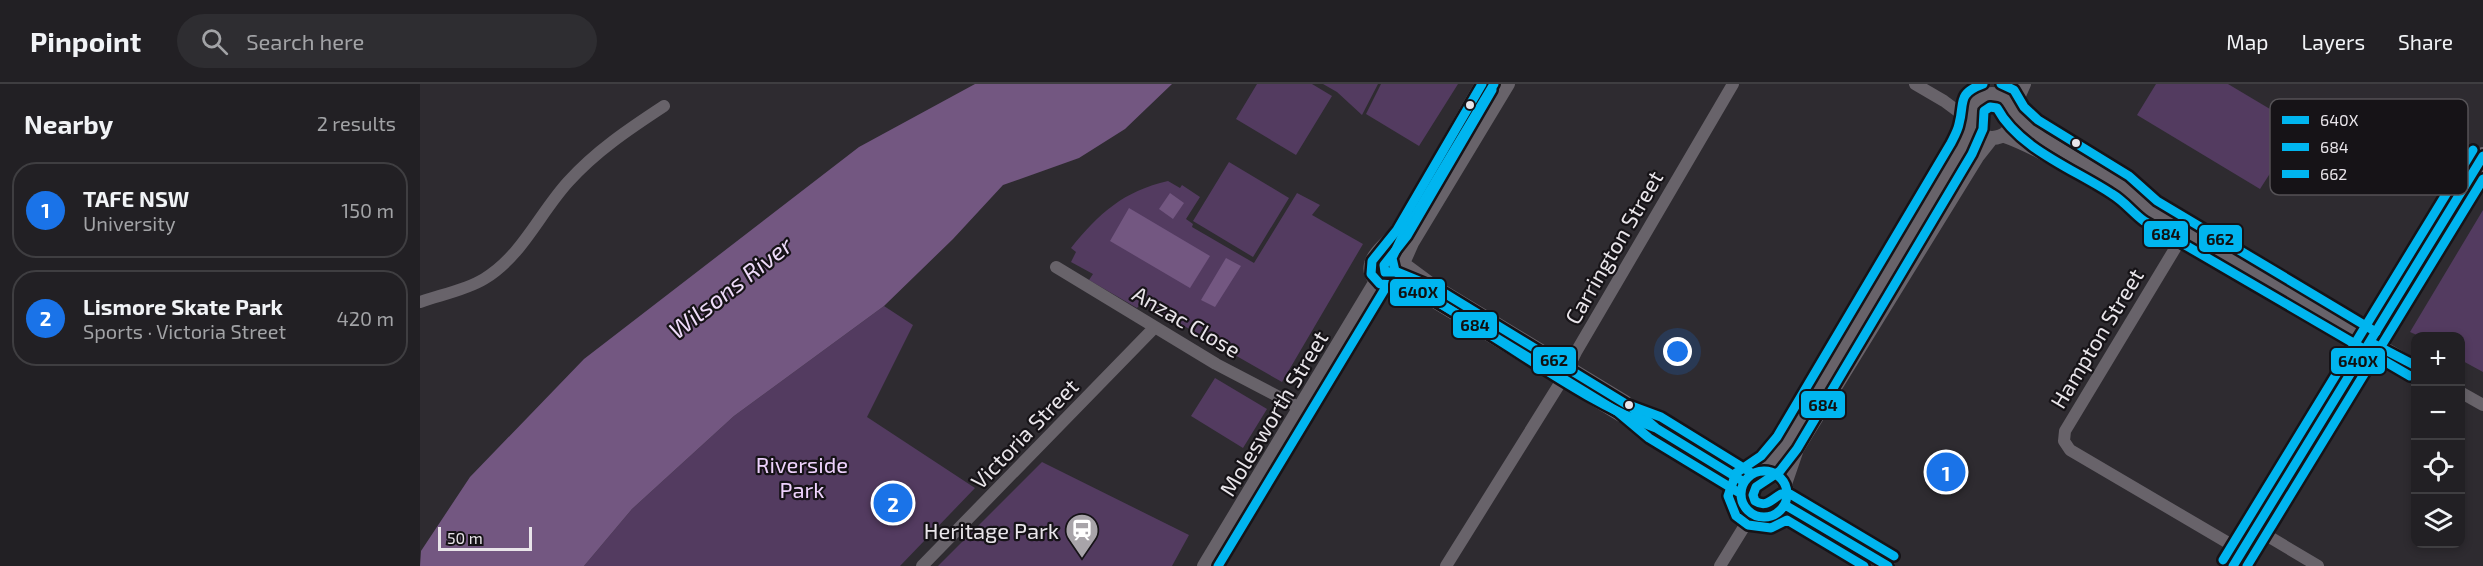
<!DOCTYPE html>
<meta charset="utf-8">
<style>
body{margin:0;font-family:"Exo 2",sans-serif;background:#2e2d31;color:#f1f3f6}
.controls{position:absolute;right:18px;bottom:18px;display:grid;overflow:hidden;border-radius:12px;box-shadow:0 3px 9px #0003}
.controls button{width:54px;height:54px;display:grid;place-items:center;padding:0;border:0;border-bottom:2px solid #3f3e41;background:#222024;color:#f1f3f6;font:30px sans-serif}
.scale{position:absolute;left:18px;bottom:15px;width:94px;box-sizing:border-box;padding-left:6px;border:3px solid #e9e5ea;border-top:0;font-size:16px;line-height:21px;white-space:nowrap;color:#e9e5ea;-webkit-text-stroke:4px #161317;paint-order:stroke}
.you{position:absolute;left:1258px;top:268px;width:21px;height:21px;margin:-15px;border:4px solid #fff;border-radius:50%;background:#1a73e8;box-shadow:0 0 0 9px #1a73e833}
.badge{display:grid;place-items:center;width:39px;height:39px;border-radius:50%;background:#1a73e8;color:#fff;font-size:20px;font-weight:700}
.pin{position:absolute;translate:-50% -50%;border:3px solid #fff;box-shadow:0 2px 6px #0006}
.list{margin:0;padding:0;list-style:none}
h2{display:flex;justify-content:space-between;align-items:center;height:78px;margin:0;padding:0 24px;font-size:26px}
h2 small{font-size:20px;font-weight:400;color:#a2a3a6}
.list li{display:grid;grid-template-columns:39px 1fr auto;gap:18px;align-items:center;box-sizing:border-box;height:96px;margin:0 12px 12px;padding:0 12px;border:2px solid #3f3e41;border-radius:24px}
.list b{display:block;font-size:22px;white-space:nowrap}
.list p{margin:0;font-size:20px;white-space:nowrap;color:#a2a3a6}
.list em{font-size:20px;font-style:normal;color:#a2a3a6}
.icon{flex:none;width:33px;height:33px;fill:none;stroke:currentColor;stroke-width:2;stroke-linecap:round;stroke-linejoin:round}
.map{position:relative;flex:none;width:2063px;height:482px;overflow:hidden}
header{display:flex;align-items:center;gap:36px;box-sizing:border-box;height:84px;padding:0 30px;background:#222024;border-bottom:2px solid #3f3e41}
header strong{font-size:28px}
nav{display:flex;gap:33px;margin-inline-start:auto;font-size:21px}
.search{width:420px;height:54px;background:#2e2d31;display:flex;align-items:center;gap:15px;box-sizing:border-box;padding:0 21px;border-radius:33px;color:#a2a3a6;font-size:22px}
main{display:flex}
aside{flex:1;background:#222024}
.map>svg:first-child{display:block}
.green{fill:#533b60}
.water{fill:#735781}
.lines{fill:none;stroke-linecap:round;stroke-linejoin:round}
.minor{stroke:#68636a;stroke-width:12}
.tertiary{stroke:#68636a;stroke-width:14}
.primary{stroke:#6a646c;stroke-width:18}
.bus-1-casing{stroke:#161317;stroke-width:14}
.bus-2-casing{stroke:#161317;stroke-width:14}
.bus-3-casing{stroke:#161317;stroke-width:14}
.bus-1{stroke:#00b5ef;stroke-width:9}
.bus-2{stroke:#00b5ef;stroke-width:9}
.bus-3{stroke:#00b5ef;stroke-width:9}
.bus-dot{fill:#e9e5ea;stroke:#161317;stroke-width:2}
.labels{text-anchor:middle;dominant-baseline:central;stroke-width:4.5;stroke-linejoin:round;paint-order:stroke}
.street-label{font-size:22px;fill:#e9e5ea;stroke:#161317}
.park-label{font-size:22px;fill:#eed2fd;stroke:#161317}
.poi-label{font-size:22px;fill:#e9e5ea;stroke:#161317;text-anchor:end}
.water-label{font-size:24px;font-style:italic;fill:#efdcfa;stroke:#161317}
.key{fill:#161317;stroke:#555256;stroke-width:1.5}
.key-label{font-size:16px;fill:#e9e5ea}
.line-badge{stroke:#161317;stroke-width:2}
.pale-badge-label{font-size:16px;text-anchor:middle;font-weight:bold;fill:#111}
</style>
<header>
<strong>Pinpoint</strong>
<div class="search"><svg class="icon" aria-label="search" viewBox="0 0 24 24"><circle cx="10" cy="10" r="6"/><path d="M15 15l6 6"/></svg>Search here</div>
<nav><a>Map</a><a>Layers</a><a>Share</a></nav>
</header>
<main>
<aside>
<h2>Nearby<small>2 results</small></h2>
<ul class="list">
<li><span class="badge">1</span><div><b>TAFE NSW</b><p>University</p></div><em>150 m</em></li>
<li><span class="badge">2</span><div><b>Lismore Skate Park</b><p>Sports · Victoria Street</p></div><em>420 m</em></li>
</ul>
</aside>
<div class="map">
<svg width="2063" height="482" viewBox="0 0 2063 482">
<rect width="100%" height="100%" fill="#2e2b30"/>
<path class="green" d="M837 0H892L912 12 876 71 816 35Z
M903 0H958L942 31 917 8Z
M961 0H1038L999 62 946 30Z
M1736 0H1808L1880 43 1840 105 1717 31Z
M809 78 869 114 833 173 773 137Z
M748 97 760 104 762 101 780 113 766 135 773 140 772 143 834 179 877 109 900 121 892 131 943 160 862 298 722 218 717 224 669 196 673 190 651 178 656 168 651 164C679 129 704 107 748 97Z
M2063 126V288L2041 276 2040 252H1999L1990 248Z
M464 222 493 241 447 333 555 404 480 482H164L212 425 314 332Z
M795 294 847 325 823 364 771 332Z
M622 378 769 451 752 482H518Z"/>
<path class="water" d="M555 0H752L705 45 659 74 583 101 533 155 464 222 314 332 212 425 164 482H0L1 467 50 393 164 275 439 63Z
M750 109 764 119 753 135 739 125Z
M709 124 790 172 770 204 690 157Z
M806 174 821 182 795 223 781 216Z"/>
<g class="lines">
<path class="minor" d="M1495 0 1524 17 1551 37
M1594 30 1622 54 1702 102 1730 127 1996 282
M1582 52C1631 69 1672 104 1721 123
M1765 148 1645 347 1644 357 1650 366 1822 467
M636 183 796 280 880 324
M0 218C20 211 46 206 64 195 102 172 119 130 148 98 176 67 209 45 244 22
M1149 293 1148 284 1156 268 1313 0
M2040 308 2063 321
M1836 445 1898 482
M502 482 734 244
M1026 482 1142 296
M1300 482 1332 430"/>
<path class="tertiary" d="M1550 32a22 22 0 1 1 44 0a22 22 0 1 1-44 0Z
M1593 25 1604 0
M960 168 973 167 982 174 985 185 978 198C965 204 947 197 951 180 953 169 969 158 976 148 1006 100 1033 49 1062 0
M984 177 992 159 1088 0
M985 181 1012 201 1205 318 1236 344 1324 398
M974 200 1011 215 1201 331 1226 340
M1321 410a23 23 0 1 1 46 0a23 23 0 1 1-46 0Z
M1340 387 1358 372 1367 359 1542 64 1552 41
M1365 400 1377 365 1557 73 1572 54
M1365 421 1468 482
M784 482 956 197"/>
<path class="primary" d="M1813 482 2063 72"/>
<g class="bus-1-casing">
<path id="bus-1" d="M1062 0 977 146 952 177 951 190 960 200C999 200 1035 230 1067 249 1122 283 1176 322 1236 344
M1950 258 1996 282
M1209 321 1236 344 1324 398
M1321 410a23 23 0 1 1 46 0a23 23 0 1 1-46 0Z
M1365 421 1468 482
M1813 482 2063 72"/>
</g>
<g class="bus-2-casing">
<path id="bus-2" d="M1074 0 982 153 972 174 975 187 1006 211 1198 328 1229 354 1318 408
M1474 472 1370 410H1361C1351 416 1346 424 1335 417L1333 411 1336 403 1360 387 1377 365 1552 70 1563 45 1564 27 1570 23 1577 24C1599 65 1654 85 1692 110 1704 117 1713 129 1724 137L1990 292
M798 482 966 203
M1827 482 2063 95"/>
</g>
<g class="bus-3-casing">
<path id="bus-3" d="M1581 0 1594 6 1604 23 1618 36 1709 92 1737 117 1956 248
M1072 6 987 152 964 181 965 188H977L1016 204 1206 320 1241 333 1330 388
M1803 476 2053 66
M1444 482 1367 436 1351 444 1328 441 1316 432 1308 412 1316 389 1341 372 1357 353 1531 59C1534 53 1538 46 1539 40 1545 19 1536 10 1563 0"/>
</g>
<use href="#bus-1" class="bus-1"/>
<use href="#bus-2" class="bus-2"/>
<use href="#bus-3" class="bus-3"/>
</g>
<defs>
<g id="station-pin" transform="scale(1.725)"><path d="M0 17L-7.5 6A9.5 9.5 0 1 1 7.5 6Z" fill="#a8a4a9" stroke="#161317"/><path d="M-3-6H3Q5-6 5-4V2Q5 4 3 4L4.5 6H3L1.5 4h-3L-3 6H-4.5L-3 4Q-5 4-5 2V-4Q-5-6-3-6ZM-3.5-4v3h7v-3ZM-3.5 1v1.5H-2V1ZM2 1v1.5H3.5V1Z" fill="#fff"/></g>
</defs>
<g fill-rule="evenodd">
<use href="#station-pin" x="662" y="446"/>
</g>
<g class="bus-dot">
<circle cx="1050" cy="21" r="5"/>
<circle cx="1656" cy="59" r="5"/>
<circle cx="1209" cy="321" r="5"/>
</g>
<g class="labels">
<g class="street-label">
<text transform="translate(1193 163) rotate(-60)">Carrington Street</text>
<text transform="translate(767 237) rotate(30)">Anzac Close</text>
<text transform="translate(1676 254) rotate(-59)">Hampton Street</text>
<text transform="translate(853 329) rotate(-59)">Molesworth Street</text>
<text transform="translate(604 349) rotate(-46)">Victoria Street</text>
</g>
<g class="park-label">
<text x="382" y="380">Riverside<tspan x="382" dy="25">Park</tspan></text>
</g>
<g class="poi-label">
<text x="639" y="446">Heritage Park</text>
</g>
<g class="water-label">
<text transform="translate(310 203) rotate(-38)">Wilsons River</text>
</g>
</g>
<rect x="1850" y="15" width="198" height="96" rx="9" class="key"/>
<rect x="1862" y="32" width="27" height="8" fill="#00b5ef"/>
<rect x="1862" y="59" width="27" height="8" fill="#00b5ef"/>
<rect x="1862" y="86" width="27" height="8" fill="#00b5ef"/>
<g class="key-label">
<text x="1900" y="42">640X</text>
<text x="1900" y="69">684</text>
<text x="1900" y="96">662</text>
</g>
<g class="line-badge">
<rect x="1723" y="136" width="46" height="28" rx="6" fill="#00b5ef"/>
<rect x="1778" y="140" width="45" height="29" rx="6" fill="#00b5ef"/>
<rect x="969" y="194" width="57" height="29" rx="6" fill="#00b5ef"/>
<rect x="1032" y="227" width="46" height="28" rx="6" fill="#00b5ef"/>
<rect x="1112" y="262" width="45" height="29" rx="6" fill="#00b5ef"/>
<rect x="1910" y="263" width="56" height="28" rx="6" fill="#00b5ef"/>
<rect x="1380" y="306" width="46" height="29" rx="6" fill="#00b5ef"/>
</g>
<g class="pale-badge-label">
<text x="1746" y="156">684</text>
<text x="1800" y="161">662</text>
<text x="998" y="214">640X</text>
<text x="1055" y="247">684</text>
<text x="1134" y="282">662</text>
<text x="1938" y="283">640X</text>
<text x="1403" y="327">684</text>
</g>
</svg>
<div class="controls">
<button>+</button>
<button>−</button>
<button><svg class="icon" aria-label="locate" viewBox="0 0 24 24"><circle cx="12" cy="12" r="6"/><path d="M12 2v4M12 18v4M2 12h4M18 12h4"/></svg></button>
<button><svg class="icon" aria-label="layers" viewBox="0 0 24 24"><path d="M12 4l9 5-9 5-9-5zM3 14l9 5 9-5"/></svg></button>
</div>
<div class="scale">50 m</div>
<div class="you"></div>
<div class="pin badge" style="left:1526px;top:388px">1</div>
<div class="pin badge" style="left:473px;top:419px">2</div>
</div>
</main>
